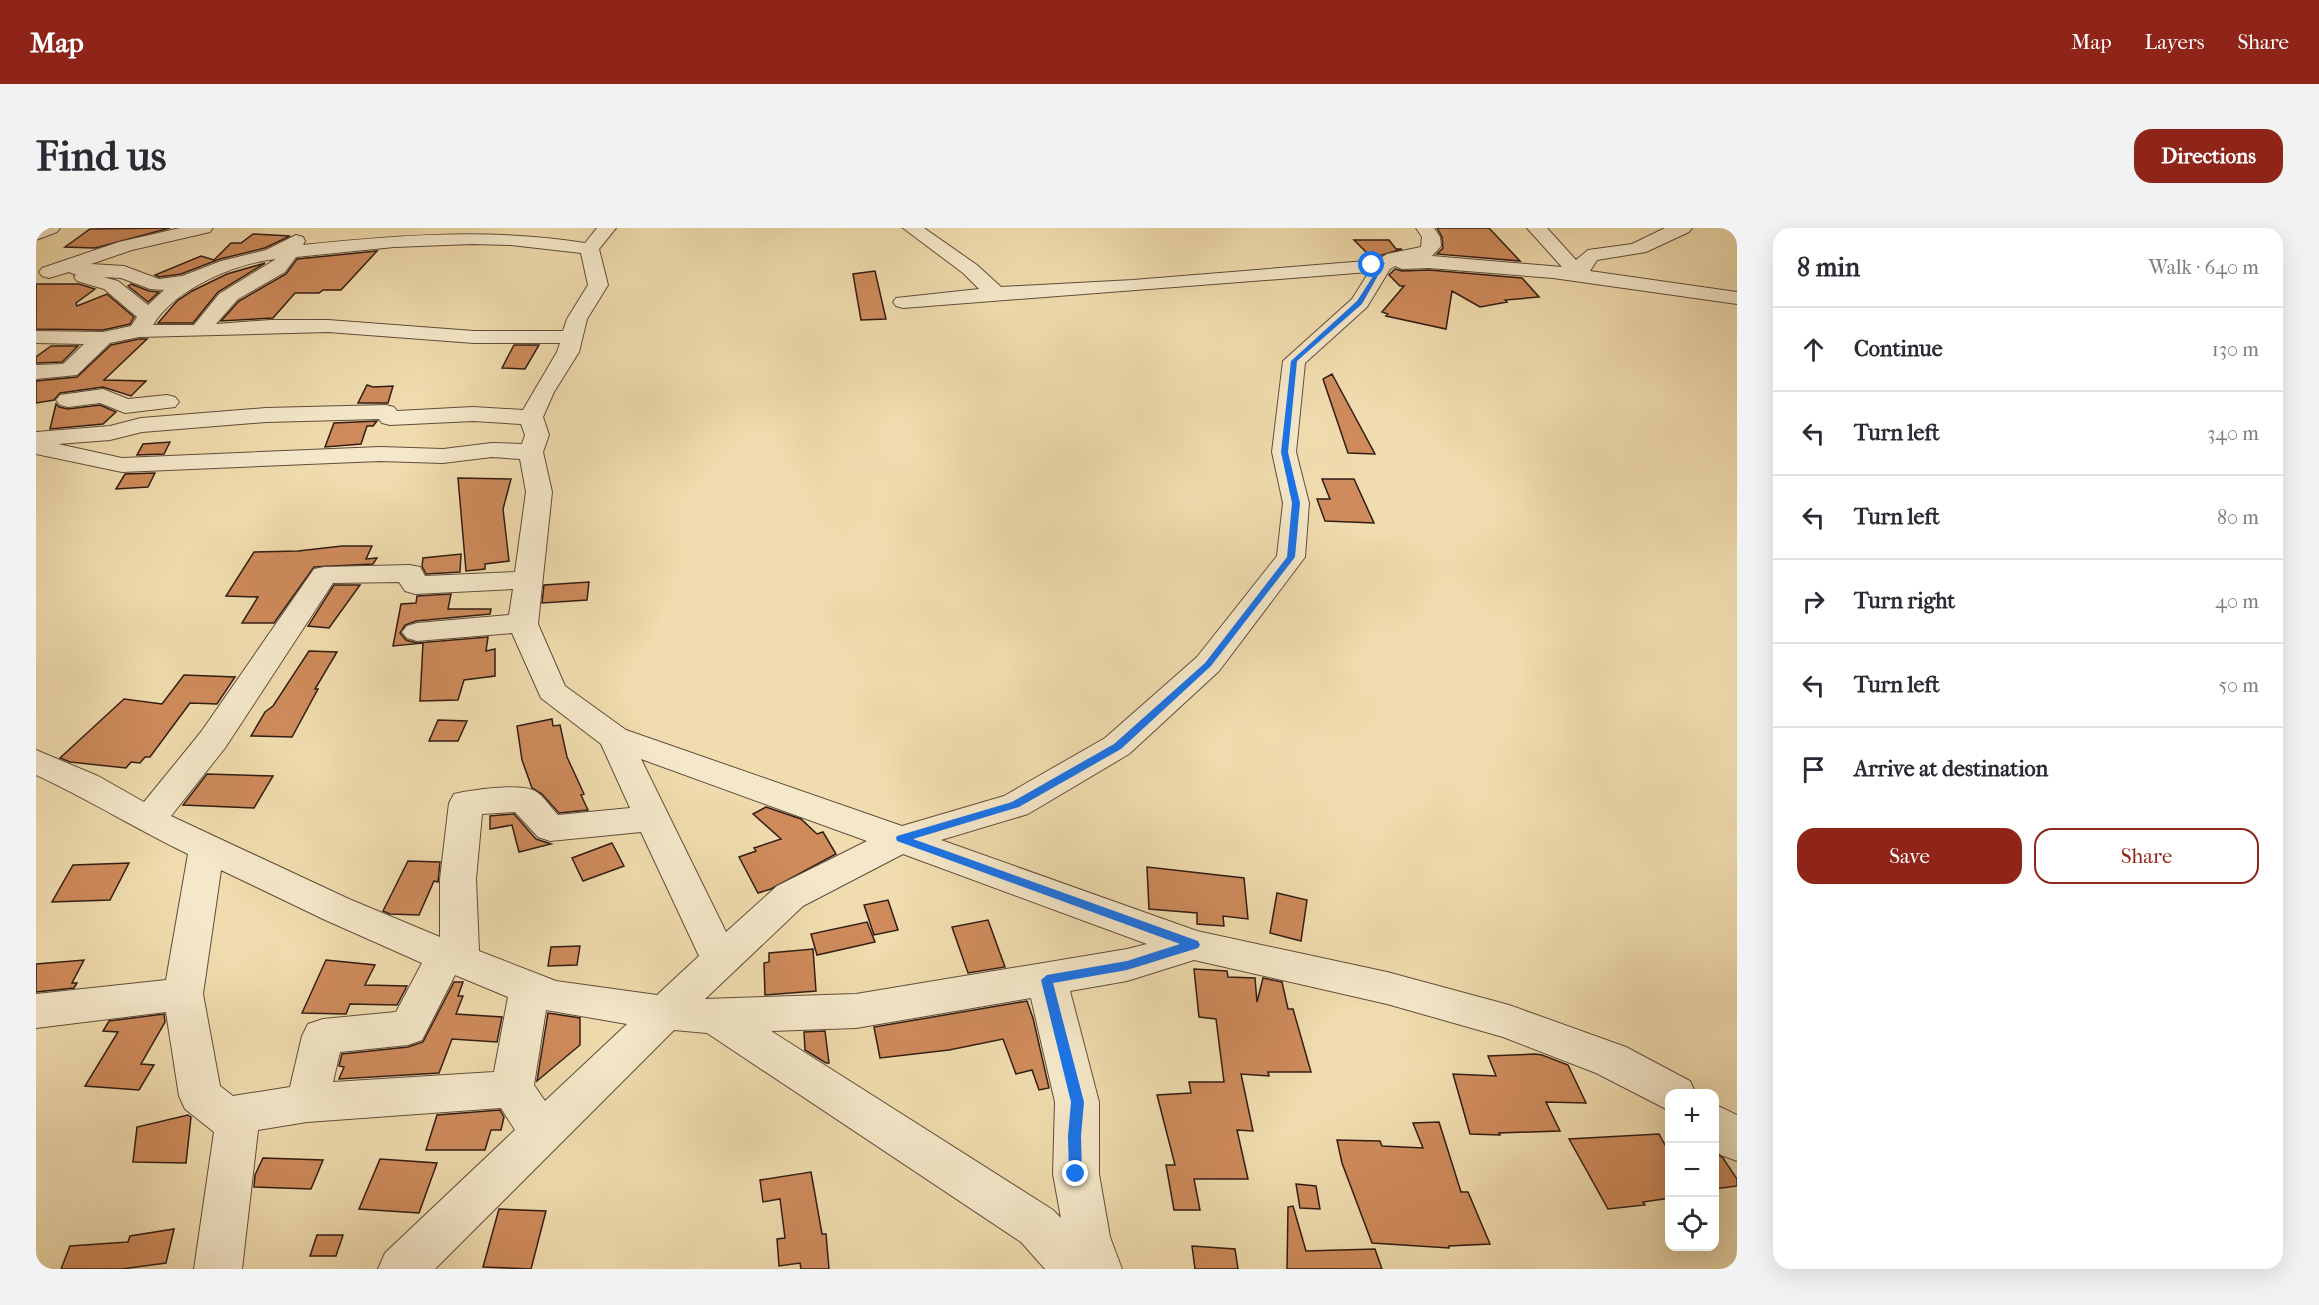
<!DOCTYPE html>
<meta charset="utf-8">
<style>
body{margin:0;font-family:"IM FELL French Canon",serif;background:#f2f2f3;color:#2b2b33}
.controls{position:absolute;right:18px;bottom:18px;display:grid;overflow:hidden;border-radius:12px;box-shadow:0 6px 24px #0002}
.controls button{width:54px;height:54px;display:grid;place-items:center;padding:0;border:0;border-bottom:2px solid #e1e1e2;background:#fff;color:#2b2b33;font:30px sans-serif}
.stop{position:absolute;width:18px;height:18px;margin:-14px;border:4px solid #1a73e8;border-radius:50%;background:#fff}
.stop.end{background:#1a73e8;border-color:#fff;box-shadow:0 2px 6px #0008}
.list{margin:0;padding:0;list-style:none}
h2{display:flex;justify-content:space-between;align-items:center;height:78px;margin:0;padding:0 24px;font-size:26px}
h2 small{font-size:20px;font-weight:400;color:#7c7c81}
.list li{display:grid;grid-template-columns:39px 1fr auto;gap:18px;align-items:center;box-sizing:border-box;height:84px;padding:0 24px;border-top:2px solid #e1e1e2}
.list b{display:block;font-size:22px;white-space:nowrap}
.list em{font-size:20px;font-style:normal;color:#7c7c81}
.actions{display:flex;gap:12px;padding:18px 24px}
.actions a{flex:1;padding:14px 0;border:2px solid #8f2418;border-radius:18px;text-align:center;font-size:21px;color:#8f2418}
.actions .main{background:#8f2418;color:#fff}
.icon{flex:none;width:33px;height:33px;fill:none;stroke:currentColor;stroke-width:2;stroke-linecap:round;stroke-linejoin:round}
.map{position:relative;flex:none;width:1701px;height:1041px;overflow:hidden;border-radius:18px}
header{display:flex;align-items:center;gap:36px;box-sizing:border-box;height:84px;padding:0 30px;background:#8f2418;color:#fff}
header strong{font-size:28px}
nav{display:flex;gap:33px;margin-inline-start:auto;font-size:21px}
.intro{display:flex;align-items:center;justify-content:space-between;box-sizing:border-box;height:144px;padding:0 36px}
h1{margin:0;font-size:42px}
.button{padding:15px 27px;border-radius:18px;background:#8f2418;color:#fff;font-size:21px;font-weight:700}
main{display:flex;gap:36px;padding:0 36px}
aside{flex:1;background:#fff;border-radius:18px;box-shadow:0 6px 24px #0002}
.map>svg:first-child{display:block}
.building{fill:#cf8b5c;stroke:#311d14;stroke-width:1.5}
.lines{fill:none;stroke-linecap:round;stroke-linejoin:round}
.minor-casing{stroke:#614d3a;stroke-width:2}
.minor{fill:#f5e8ca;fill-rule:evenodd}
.route{fill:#1a73e8}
</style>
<header>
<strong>Map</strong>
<nav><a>Map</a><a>Layers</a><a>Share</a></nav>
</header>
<div class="intro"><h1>Find us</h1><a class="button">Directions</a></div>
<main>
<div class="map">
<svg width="1701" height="1041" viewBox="0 0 1701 1041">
<rect width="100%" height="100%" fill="#f0dcae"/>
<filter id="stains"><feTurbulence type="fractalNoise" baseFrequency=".00333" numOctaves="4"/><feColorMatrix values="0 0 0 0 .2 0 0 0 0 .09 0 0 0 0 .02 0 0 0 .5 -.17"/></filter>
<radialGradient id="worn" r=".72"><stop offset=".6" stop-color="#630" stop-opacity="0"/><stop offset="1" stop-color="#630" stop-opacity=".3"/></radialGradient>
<path class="building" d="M134 0 59 20 29 19 54 1Z
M1401 0H1453L1484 33 1401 26 1407 20 1406 9Z
M217 6 254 8 229 20 184 31 145 46 123 49 119 47 165 28 178 32 195 15H205Z
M1318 12H1353L1360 21H1366L1336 30Z
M341 23 305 62H287L283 65H259L237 90 185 93 203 73 250 46 261 31Z
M229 35 182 64 157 95H122L141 73 156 63 191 46Z
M1359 41 1366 43 1393 42 1486 50 1503 69 1469 72 1471 74 1444 79 1416 63 1410 101 1350 88 1352 86 1346 84 1368 58H1364L1353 47Z
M839 43 850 91 825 92 817 46Z
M0 56H43L59 61 40 75 41 78 71 66 98 89 94 96 67 102 0 101Z
M95 56 113 63 123 64 112 74 92 58Z
M103 111H111L68 152 110 153 95 168 67 159 24 165 18 172 0 175V153L41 149 75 117Z
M478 117H503L489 141 466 140Z
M15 118H42L26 134 0 135V129Z
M1296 146 1339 226 1312 225 1287 151Z
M331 157 337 159 357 158 352 175H322Z
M20 176 23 179 32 181 64 177 80 184 67 196 14 201Z
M341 193 337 198H331L325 216 289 219 298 195Z
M134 214 128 226 101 227 107 216Z
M119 245 112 259 80 261 89 246Z
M422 250 475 251 467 281 473 333 449 336V341L430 343Z
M1286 251H1318L1338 295 1289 293 1281 271H1294Z
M306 318H336L330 331 341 330 337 336 278 339 238 395H206L222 369 190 368 218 324 262 323Z
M425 326 424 344 390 346 386 338 387 330Z
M553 354 551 372 506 375 508 357Z
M298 357H324L293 400 272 398Z
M415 366 412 381H455L454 386 380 393 369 397 364 405 370 412 381 415 452 409 450 423 459 421V448L428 452 422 472 384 473 387 415 357 418 365 376 380 375 381 368Z
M273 423 301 424 279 461H282L256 509 215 508 229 484 237 478Z
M148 447 199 449 181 476 154 475 114 529H109L104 535 95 534 90 540 34 534 24 530 88 471 126 476Z
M516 491 517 498 524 497 531 529 548 566 545 567 552 582 523 585 506 566 496 560 486 532 481 498Z
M402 492 431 493 422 513H393Z
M171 546 237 548 218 580 147 577Z
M730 579 765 591 781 606 787 604 800 626 735 661 722 665 703 629 720 623 718 620 745 611 717 586Z
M478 586 500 611 515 616 483 624 476 597 454 601V588Z
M576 615 588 638 547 653 536 630Z
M372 633 404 634 402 654 398 653 383 687 354 686 347 683Z
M93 635 74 672 16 674 37 637Z
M1111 639 1208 650 1212 691 1187 688 1188 698 1161 696V685L1113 681Z
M1241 665 1271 672 1265 713 1234 705Z
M852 672 862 702 838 707 828 677Z
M952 692 969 739 932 745 916 699Z
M831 694 839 714 781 727 775 706Z
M544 718 541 737 512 738 515 719Z
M777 721 780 763 729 767 728 735 733 734V725Z
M48 732 36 755H41L38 760 0 764V736Z
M290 732 339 737 329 757 371 758 361 777 314 776 310 786 266 785Z
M1158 741 1191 743 1192 749 1219 750 1221 774 1227 750 1246 754 1252 781H1257L1275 844H1232L1233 848 1205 846 1217 903 1201 902 1212 951H1158L1164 982H1138L1130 937H1139L1121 867 1155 865 1153 854H1188L1180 791 1163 789Z
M418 754H427L422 768H427L420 786 466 789 461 814 416 811 403 845 303 851 308 839 303 838 306 826 372 819 387 814Z
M991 773 997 790 1013 860 1003 862 996 842 980 846 967 811 913 822 844 830 838 799Z
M512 785 544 790V817L501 853Z
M128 786 129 794 105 836 118 837 103 862 49 858 82 804 67 803 73 793Z
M789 803 793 835H790L769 822 768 804Z
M1499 826 1506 827 1532 837 1550 875 1510 874 1524 903 1463 905 1464 907 1434 906 1417 846 1460 848 1452 828Z
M464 882 468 889 465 902H455L449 922H390L401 887Z
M152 887 155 889 150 935 97 934 101 899Z
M1403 894 1425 964H1432L1454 1016 1413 1018V1020L1336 1015 1306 935 1301 912 1344 913 1346 918 1387 920 1377 895Z
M1623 906 1634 926V970L1607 974 1609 977 1572 981 1533 911Z
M1678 924 1687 930 1701 951V958L1678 961Z
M227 930 287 932 275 961 218 959 219 947Z
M344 931 401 935 383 985 323 981Z
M775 944 786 1006H790L793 1041H765L764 1035 743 1038 741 1011 749 1010 744 971 727 974 724 952Z
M1260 956 1280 958 1284 981 1264 980Z
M1257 978 1270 1023 1339 1021 1346 1041H1251L1252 979Z
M463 981 510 983 495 1041 447 1039Z
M138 1001 130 1035 86 1041H25L34 1018 92 1014 94 1008Z
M281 1007H307L300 1028H274Z
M1156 1018 1199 1021 1202 1041H1159Z"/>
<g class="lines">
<g class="minor-casing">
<path id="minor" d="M0 0H24L21 4 0 12Z
M144 0H177L174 4 96 22 55 36 88 38 123 51 146 48 185 33 230 22 260 7 267 9 269 13 267 17C362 7 455 0 549 15L561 0H580L563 21 572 57 551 91 543 124 518 164 507 189 513 207 507 224 516 264 502 396 529 458 590 502 866 598 968 568 1069 510 1161 429 1241 328 1247 275 1236 224 1247 133 1316 71 1333 44 867 80 860 78 857 74 860 70 943 61 927 45 867 0H888L941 37 965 59 1097 52 1342 32 1351 26 1385 19 1386 9 1380 0H1398L1404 9 1405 18 1396 28 1526 39 1491 0H1511L1540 32 1552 22 1596 16 1629 0H1656L1653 4 1610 24 1561 32 1554 43 1701 64V76L1517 50 1393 40 1366 41 1359 38 1354 41 1331 79 1269 135 1260 224 1273 275 1269 329 1183 443 1093 526 992 586 905 612 1161 703 1351 744 1473 777 1590 819 1654 853 1660 866H1634V883L1560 845 1467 809 1351 776 1158 732 1091 753 1034 763 1063 874V946L1074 1009 1086 1041H1009L985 1014 671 805 638 802 399 1041H342L349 1025 479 902 465 880 271 894 222 902 206 1041H158L178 904 149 881 143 868 130 784 0 800V766L130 752 152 626C100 601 52 571 0 547V522L62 548 108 574 165 504 278 341 288 339 374 337 384 339 389 348 479 344 490 264 484 231 456 229 407 235 344 233 86 244 0 226V204L74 198 105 190 230 180 350 177 358 179 361 183 437 179 487 182 521 124 524 115H438L292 104 103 109 74 115 41 147 0 151V137L27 136 48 116 0 115V103L67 104 95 98 101 89 68 61 41 53 38 49 40 47 33 44 13 50 6 48 3 44 6 40 83 14ZM436 16 475 17 545 25 552 57 531 91 527 103H438L292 92H234L180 96 202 71 249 44 260 29 358 19ZM240 31 183 66 158 97H117C139 60 201 35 240 31ZM67 49 85 50 114 61 128 62 112 77 82 53ZM343 191 346 195 354 197 437 193 485 196 489 207 486 216 456 215 407 221 344 219 86 230 22 216 74 212 106 204 230 194ZM363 354 369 363 379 366 477 361 473 387 381 395 371 398 366 404 371 410 381 413 476 405 505 470 565 516 594 580 522 587C515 580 507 567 499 563 483 555 435 562 418 566L413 575 404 651V709L313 671 135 588 189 520 297 355ZM605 531 831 613 741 658 690 704ZM479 584 502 609 514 613 605 604 663 728 621 767 520 753 443 723 440 651 446 586ZM867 626 1111 716 1091 721 820 766 669 771 767 678ZM185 642 287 691 386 735 360 784 287 791 272 796 266 808 254 859 197 868 184 858 167 766ZM419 747 472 769 458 844 297 854 304 824 372 817 386 812ZM995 770 1019 874 1017 946 1025 990 1017 982 735 803 820 800ZM510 782 591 796 509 873 498 857Z
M67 161 92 171 131 167 139 169 143 174 139 179 89 185 64 175 32 179 24 177 20 172 24 167Z
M1678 876 1701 887V933L1685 927 1678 921Z"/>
</g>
<use href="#minor" class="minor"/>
</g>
<path class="route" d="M1349 35 1326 76 1261 133 1252 224 1264 275 1259 329 1175 438 1085 521 983 579 877 611 1162 713 1164 717 1162 720 1091 742 1017 755 1048 874 1045 908 1046 946 1045 950 1040 952 1035 950 1033 946 1032 908 1035 874 1005 752 1011 747 1091 733 1144 716 861 613 860 610 861 608 976 574 1078 516 1169 435 1251 329 1256 275 1245 224 1255 133 1321 73 1343 39H1334V36Z"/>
<rect width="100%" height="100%" filter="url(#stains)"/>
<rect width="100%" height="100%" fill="url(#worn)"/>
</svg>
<div class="controls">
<button>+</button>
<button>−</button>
<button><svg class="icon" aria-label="locate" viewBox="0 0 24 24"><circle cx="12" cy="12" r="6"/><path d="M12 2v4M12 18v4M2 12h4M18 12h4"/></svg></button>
</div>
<div class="stop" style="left:1336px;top:37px"></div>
<div class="stop end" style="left:1040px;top:946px"></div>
</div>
<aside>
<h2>8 min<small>Walk · 640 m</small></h2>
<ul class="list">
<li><svg class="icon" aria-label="ahead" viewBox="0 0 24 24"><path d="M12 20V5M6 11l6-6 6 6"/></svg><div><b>Continue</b></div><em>130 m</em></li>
<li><svg class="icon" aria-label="left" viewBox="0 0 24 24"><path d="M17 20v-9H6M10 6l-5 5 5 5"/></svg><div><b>Turn left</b></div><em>340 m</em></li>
<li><svg class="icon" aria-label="left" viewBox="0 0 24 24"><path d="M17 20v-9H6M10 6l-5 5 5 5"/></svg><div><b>Turn left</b></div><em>80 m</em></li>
<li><svg class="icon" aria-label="right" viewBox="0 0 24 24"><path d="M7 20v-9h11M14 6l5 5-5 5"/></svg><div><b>Turn right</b></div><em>40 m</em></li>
<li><svg class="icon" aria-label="left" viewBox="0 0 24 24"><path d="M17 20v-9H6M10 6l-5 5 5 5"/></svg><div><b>Turn left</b></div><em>50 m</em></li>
<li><svg class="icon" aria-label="arrive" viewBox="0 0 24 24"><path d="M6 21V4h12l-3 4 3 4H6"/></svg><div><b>Arrive at destination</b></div></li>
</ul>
<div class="actions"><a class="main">Save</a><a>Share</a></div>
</aside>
</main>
